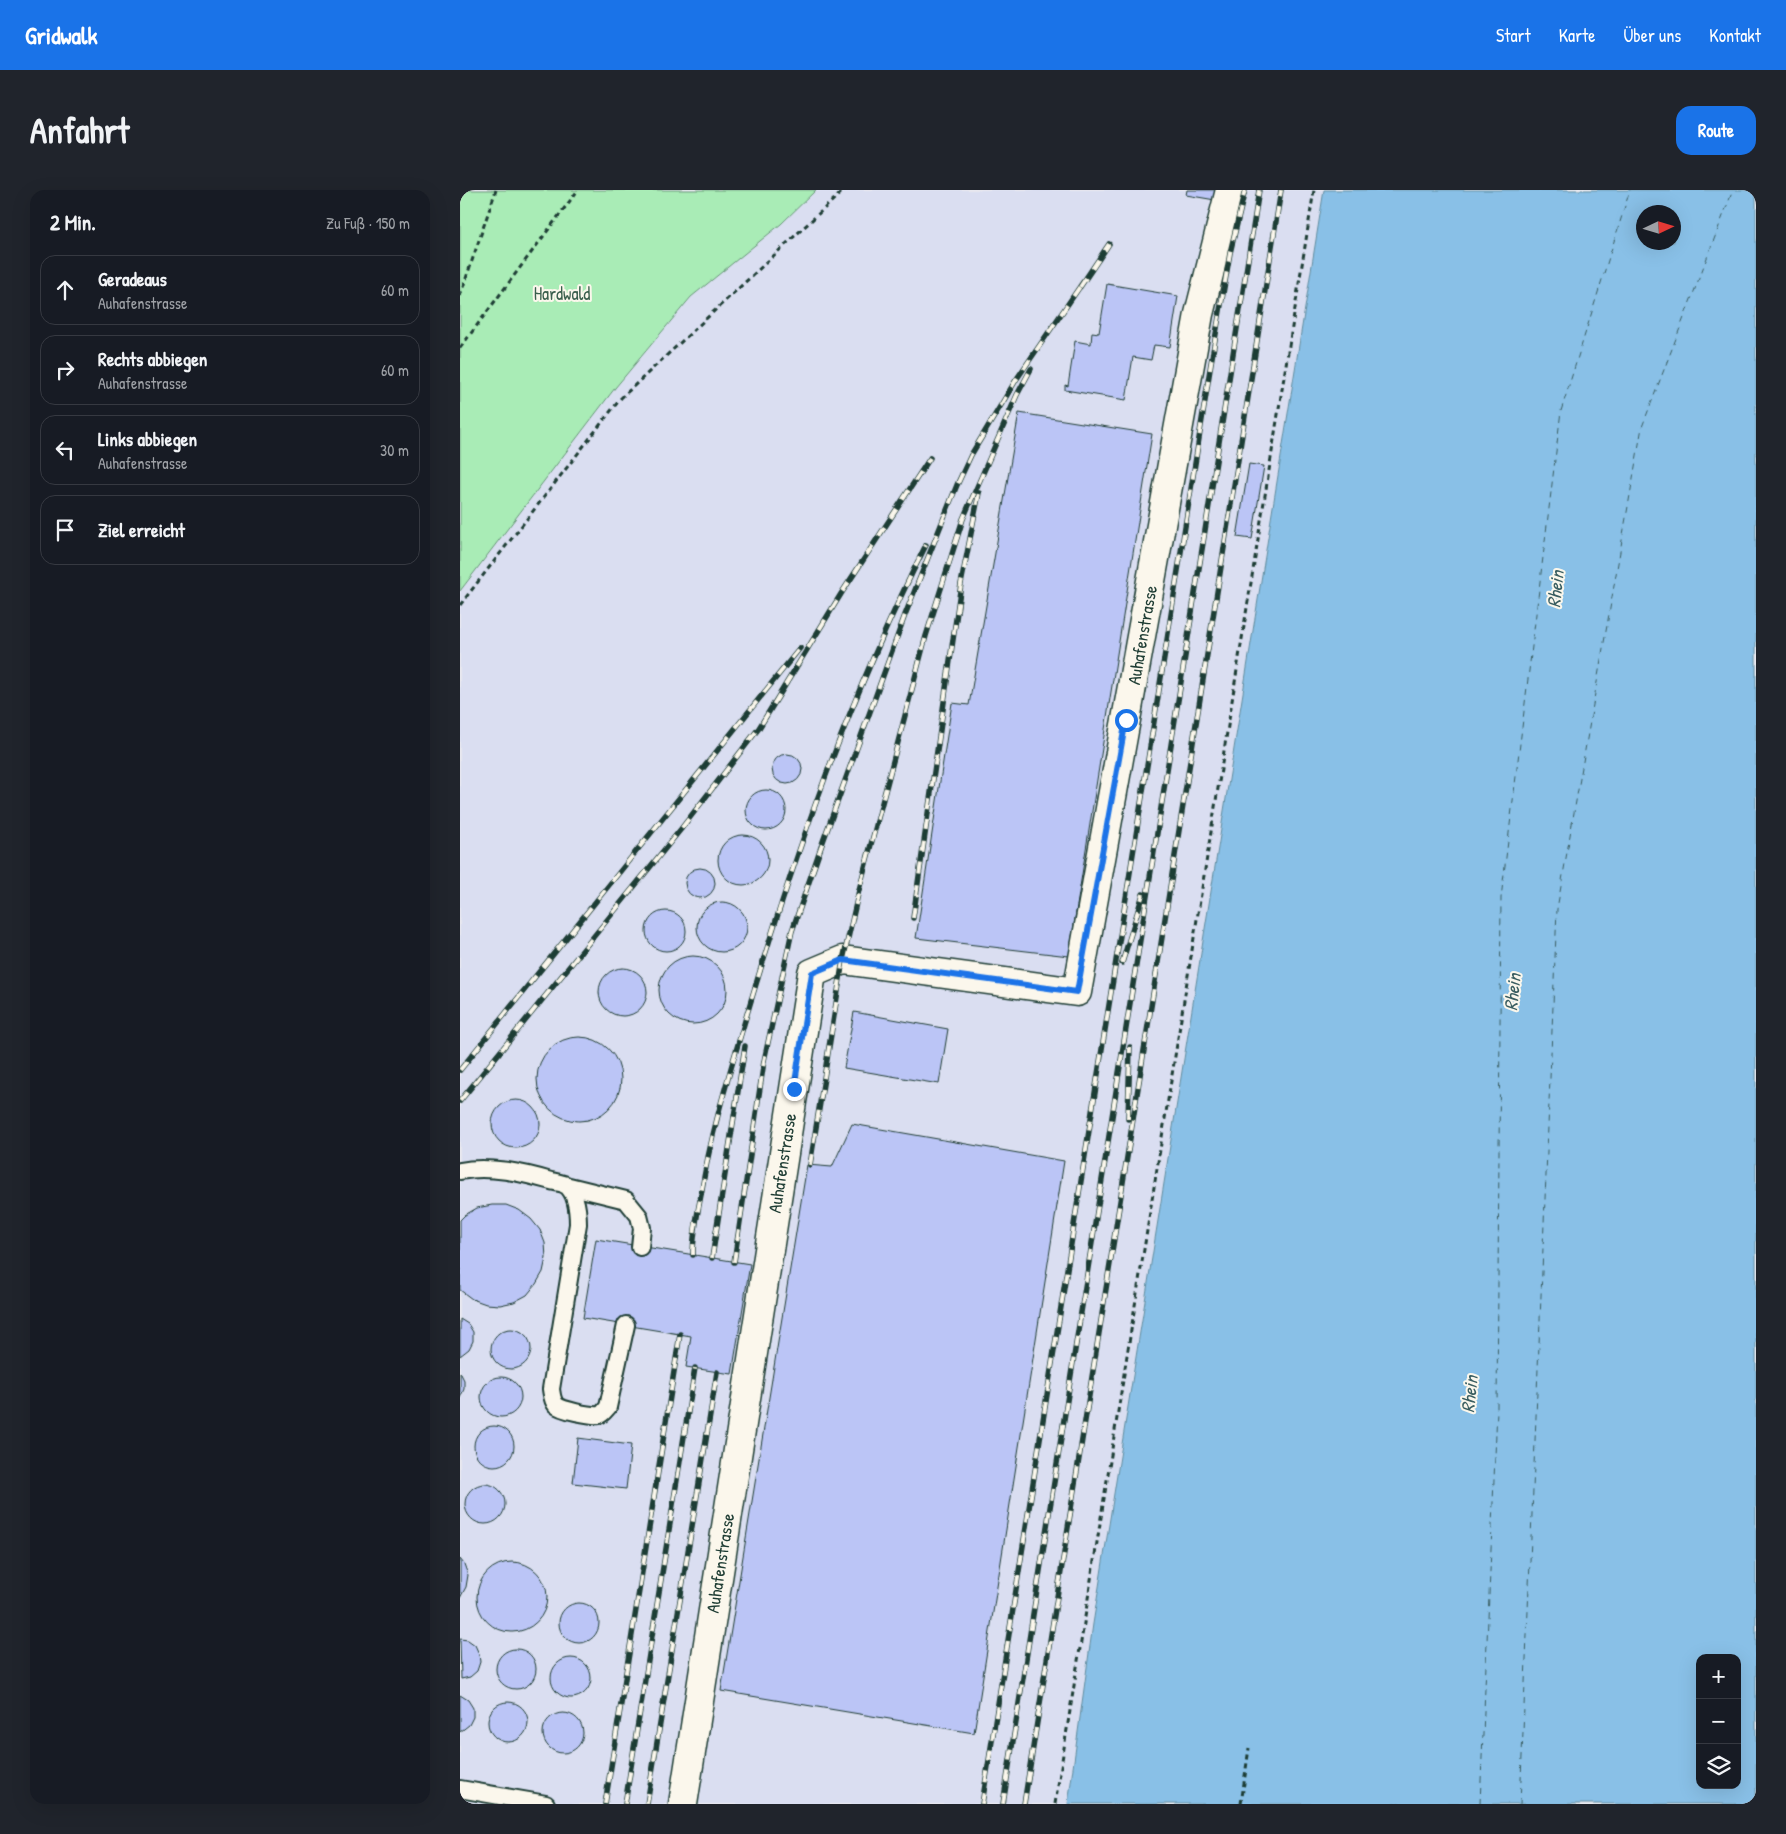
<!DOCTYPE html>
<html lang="de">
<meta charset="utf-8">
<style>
body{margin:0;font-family:"Patrick Hand",sans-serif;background:#20242c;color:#f1f3f6}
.controls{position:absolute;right:15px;bottom:15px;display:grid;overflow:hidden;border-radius:10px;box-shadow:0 5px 20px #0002}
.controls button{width:45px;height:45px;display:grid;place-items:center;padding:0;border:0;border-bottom:1px solid #363941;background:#171b24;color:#f1f3f6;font:25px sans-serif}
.compass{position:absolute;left:1176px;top:15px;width:45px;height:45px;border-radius:50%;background:#171b24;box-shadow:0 5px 20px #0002;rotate:86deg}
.stop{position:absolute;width:15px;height:15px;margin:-11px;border:4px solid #1a73e8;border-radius:50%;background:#fff}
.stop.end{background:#1a73e8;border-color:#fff;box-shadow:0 1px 5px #0008}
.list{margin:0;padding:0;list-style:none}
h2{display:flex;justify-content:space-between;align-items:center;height:65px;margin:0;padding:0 20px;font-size:21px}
h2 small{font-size:16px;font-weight:400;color:#9ea1a6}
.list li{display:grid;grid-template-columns:32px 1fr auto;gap:15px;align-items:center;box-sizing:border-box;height:70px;margin:0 10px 10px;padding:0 10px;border:1px solid #363941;border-radius:15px}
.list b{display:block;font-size:19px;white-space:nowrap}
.list p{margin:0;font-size:16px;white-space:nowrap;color:#9ea1a6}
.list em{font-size:16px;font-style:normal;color:#9ea1a6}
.icon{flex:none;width:28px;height:28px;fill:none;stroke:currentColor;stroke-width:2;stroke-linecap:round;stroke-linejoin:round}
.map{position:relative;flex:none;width:1296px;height:1614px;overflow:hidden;border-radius:15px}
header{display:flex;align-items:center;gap:30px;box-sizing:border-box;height:70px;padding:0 25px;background:#1a73e8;color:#fff}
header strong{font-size:24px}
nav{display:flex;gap:28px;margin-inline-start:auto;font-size:18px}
.intro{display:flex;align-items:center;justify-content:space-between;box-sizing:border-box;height:120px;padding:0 30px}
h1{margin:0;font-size:35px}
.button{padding:12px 22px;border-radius:15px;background:#1a73e8;color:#fff;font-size:18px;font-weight:700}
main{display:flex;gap:30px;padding:0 30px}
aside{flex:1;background:#171b24;border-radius:15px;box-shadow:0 5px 20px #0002}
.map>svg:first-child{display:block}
.built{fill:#dadef1}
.green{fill:#a9ecb6;stroke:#649475}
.water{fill:#89c0e7;stroke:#5f8c9f;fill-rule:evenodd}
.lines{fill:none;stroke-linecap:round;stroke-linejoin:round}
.ferry{stroke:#3a5e61;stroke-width:1;stroke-dasharray:6 5;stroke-linecap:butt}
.building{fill:#bbc5f6;stroke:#1f3d34}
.lane-casing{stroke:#1f3d34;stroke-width:20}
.street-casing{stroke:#1f3d34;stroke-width:31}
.path{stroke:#1f3d34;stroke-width:3;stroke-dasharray:5 4;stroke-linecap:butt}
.lane{stroke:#fbf7ec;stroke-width:16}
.street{stroke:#fbf7ec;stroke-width:28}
.rail-casing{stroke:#1f3d34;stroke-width:5.5}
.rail{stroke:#fbf7ec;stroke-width:4;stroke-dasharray:11;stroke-linecap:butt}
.route{stroke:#1a73e8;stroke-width:6}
.labels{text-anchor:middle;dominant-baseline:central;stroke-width:4;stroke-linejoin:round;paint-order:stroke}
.park-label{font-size:18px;fill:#3b604e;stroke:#fbf7ec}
.street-label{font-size:18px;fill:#1f3d34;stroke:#fbf7ec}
.water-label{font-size:19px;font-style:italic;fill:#3a5e61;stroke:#fbf7ec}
</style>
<header>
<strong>Gridwalk</strong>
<nav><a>Start</a><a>Karte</a><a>Über uns</a><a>Kontakt</a></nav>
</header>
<div class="intro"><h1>Anfahrt</h1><a class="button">Route</a></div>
<main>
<aside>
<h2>2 Min.<small>Zu Fuß · 150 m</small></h2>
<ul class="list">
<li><svg class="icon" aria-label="ahead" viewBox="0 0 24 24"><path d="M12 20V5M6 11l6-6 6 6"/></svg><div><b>Geradeaus</b><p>Auhafenstrasse</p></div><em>60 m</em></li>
<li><svg class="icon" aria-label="right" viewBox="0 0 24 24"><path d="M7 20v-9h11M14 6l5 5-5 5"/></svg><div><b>Rechts abbiegen</b><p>Auhafenstrasse</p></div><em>60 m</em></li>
<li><svg class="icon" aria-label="left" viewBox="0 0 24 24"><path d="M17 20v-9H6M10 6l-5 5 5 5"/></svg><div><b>Links abbiegen</b><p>Auhafenstrasse</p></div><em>30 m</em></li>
<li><svg class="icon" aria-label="arrive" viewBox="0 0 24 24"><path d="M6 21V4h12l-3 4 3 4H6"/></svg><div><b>Ziel erreicht</b></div></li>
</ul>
</aside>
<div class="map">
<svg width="1296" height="1614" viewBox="0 0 1296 1614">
<rect width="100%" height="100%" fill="#e8e8ef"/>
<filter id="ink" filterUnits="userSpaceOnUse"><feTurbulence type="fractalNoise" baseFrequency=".02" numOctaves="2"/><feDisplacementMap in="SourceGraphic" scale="10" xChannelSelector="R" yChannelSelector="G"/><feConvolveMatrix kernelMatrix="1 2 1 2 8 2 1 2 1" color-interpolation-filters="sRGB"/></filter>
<g filter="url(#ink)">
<path class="built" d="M356 0H864L633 1434 608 1614H0V401L155 198 231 107 321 34Z"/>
<path class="green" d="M0 0H356L321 34 231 107 155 198 0 401Z"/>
<path class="water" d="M864 0H1296V1614H608L633 1434ZM1184 22H1214V52H1184ZM1240 1468H1277V1595H1240Z"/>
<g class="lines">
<path class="ferry" d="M1020 1614 1037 1220 1041 708 1101 221 1170 0
M1060 1614 1097 719 1182 237 1273 0"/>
</g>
<path class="building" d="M727 0H763L761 11 726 5Z
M647 94 718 106 710 157 694 155 691 170 673 167 666 210 605 200V195L608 196 615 151 631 154 632 142 639 143Z
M559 223 692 244 609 766 456 748 492 513 509 515Z
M789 274 804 276 792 349 777 347Z
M312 579a15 15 0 1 1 30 0a15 15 0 1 1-30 0Z
M286 620a20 20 0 1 1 40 0a20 20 0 1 1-40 0Z
M258 670a25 25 0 1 1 50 0a25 25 0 1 1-50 0Z
M225 693a15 15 0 1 1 30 0a15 15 0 1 1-30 0Z
M237 737a25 25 0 1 1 50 0a25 25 0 1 1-50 0Z
M186 741a20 20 0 1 1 40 0a20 20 0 1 1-40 0Z
M199 800a34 34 0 1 1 68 0a34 34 0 1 1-68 0Z
M139 802a24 24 0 1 1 48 0a24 24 0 1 1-48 0Z
M394 822 488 839 479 894 384 878Z
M77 889a42 42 0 1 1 84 0a42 42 0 1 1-84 0Z
M32 934a24 24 0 1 1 48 0a24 24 0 1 1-48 0Z
M392 934 604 971 514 1543 261 1501 347 975 372 977Z
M32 1015H46L59 1020 71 1029 80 1040 85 1053 86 1068 83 1082 76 1094 67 1105 54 1112 40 1115 26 1114 12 1109 0 1100V1030L5 1025 17 1018Z
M136 1049 290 1074 272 1184 226 1177 231 1146 123 1128Z
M0 1129 8 1134 13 1142V1151L9 1159 0 1166Z
M31 1159a20 20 0 1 1 40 0a20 20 0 1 1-40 0Z
M0 1182 4 1190V1199L0 1208Z
M21 1207a20 20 0 1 1 40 0a20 20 0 1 1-40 0Z
M14 1256a20 20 0 1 1 40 0a20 20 0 1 1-40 0Z
M118 1248 171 1255 166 1299 113 1293Z
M5 1314a20 20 0 1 1 40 0a20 20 0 1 1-40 0Z
M0 1369 4 1374 8 1385 6 1397 0 1408Z
M17 1407a35 35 0 1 1 70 0a35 35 0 1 1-70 0Z
M99 1433a20 20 0 1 1 40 0a20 20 0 1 1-40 0Z
M0 1449 8 1450 15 1455 19 1464 20 1472 17 1481 10 1487 1 1489Z
M36 1479a20 20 0 1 1 40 0a20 20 0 1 1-40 0Z
M91 1488a20 20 0 1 1 40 0a20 20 0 1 1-40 0Z
M0 1505 8 1510 13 1518V1527L9 1535 0 1542Z
M28 1532a20 20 0 1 1 40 0a20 20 0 1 1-40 0Z
M83 1543a20 20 0 1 1 40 0a20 20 0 1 1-40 0Z"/>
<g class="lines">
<g class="lane-casing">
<path id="lane" d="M0 981C29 975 63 983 91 991 95 992 102 993 106 995 117 1004 118 1022 118 1034L91 1199C92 1205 92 1210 96 1215 101 1220 131 1226 139 1225 143 1224 145 1220 148 1217L166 1135
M105 995 166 1010 179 1026 182 1038 180 1057
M0 1599 86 1614"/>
</g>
<g class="street-casing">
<path id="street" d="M223 1614 352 783 383 770 617 802 739 124 770 0"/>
</g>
<path class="path" d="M0 106 36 0
M0 158 118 0
M0 415 161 208 384 0
M595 1614 854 0
M781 1614 789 1558"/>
<use href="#lane" class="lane"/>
<use href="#street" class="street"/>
<g class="rail-casing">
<path id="rail" d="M620 97 649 54
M453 728 501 394 519 303
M662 773 683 704
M0 880 340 458
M0 911 221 639 299 538 381 404 470 268
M668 929 670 857
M350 975 383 770 399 700 466 446 503 329 557 205 571 179
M233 1065C233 1045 237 1025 241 1005 250 947 267 891 284 834 333 669 388 509 466 355
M252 1068 285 856
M274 1072 304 871 332 741 361 657 445 425 497 295 511 265 556 190 623 92
M145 1614 220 1144
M165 1614 235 1178
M187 1614 257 1182
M522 1614 751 173 770 63 785 0
M543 1614 799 0
M564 1614 821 0"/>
</g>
<use href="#rail" class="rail"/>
</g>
</g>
<g class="lines" filter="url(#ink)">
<path class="route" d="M334 899 352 783 383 770 617 802 666 530"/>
</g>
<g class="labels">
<g class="park-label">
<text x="102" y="103">Hardwald</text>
</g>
<g class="street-label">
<text transform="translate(682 445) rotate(-80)">Auhafenstrasse</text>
<text transform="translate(322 973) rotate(-81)">Auhafenstrasse</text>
<text transform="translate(260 1373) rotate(-81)">Auhafenstrasse</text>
</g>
<g class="water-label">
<text transform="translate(1095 399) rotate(-84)">Rhein</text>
<text transform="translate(1052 802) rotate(-84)">Rhein</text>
<text transform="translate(1009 1204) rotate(-84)">Rhein</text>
</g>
</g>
</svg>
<div class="controls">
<button>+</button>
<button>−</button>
<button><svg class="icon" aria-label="layers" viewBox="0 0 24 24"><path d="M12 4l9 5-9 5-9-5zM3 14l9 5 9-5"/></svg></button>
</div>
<svg class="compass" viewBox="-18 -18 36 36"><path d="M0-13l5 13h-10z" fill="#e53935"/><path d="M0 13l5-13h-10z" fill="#9ea1a6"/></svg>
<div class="stop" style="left:666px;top:530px"></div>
<div class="stop end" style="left:334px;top:899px"></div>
</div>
</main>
